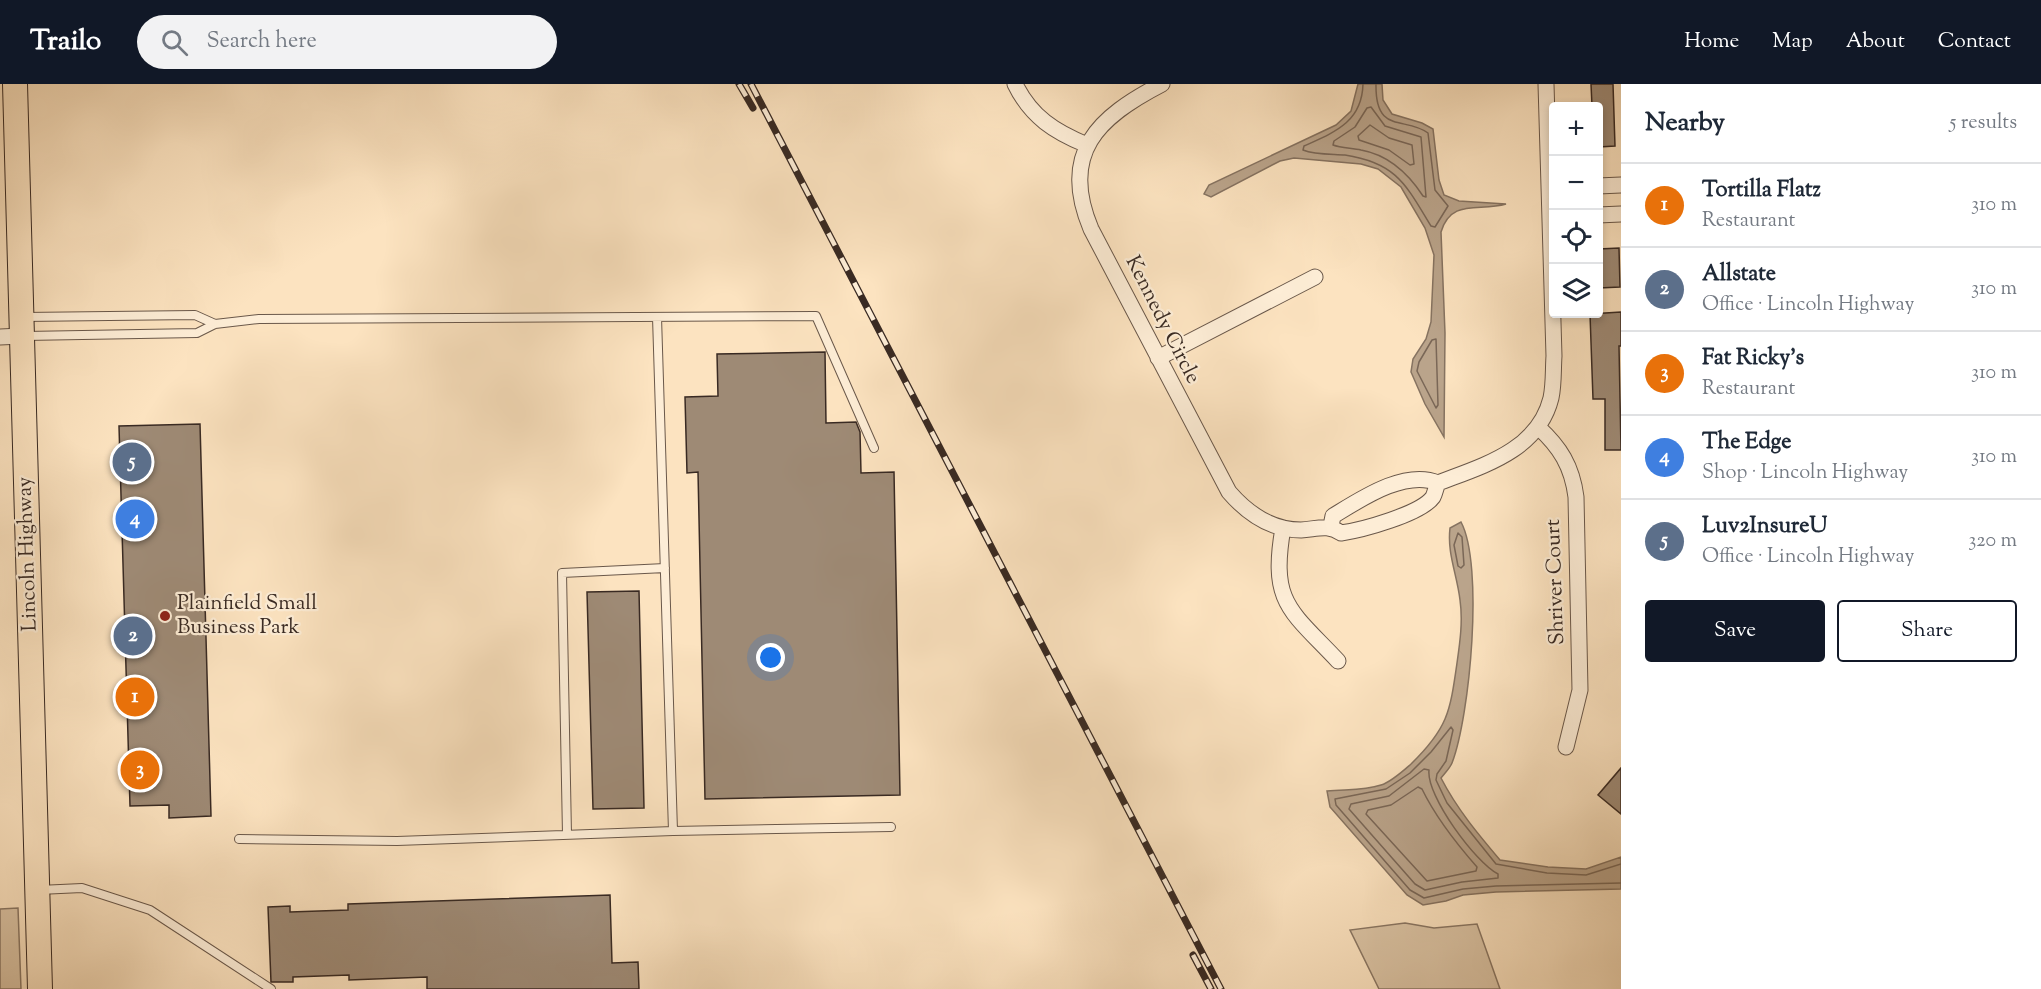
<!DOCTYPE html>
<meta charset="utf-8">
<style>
body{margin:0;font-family:"Sorts Mill Goudy",serif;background:#f2f2f3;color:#1f2937}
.controls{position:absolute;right:18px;top:18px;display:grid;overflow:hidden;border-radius:6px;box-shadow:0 3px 9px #0003}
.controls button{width:54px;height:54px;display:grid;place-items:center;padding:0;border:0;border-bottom:2px solid #e0e1e3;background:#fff;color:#1f2937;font:30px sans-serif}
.you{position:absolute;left:771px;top:574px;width:21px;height:21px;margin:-15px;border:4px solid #fff;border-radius:50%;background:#1a73e8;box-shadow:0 0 0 9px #1a73e833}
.badge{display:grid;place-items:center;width:39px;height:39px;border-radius:50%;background:#111827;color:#fff;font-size:20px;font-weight:700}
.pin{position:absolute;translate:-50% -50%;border:3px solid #fff;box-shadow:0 2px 6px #0006}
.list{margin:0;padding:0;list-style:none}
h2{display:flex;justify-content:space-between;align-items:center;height:78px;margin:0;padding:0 24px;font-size:26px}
h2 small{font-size:20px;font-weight:400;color:#747a83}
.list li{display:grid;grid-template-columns:39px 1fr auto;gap:18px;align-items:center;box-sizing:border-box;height:84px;padding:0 24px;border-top:2px solid #e0e1e3}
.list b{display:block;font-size:22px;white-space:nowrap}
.list p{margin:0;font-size:20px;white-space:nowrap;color:#747a83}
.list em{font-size:20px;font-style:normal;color:#747a83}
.actions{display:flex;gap:12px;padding:18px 24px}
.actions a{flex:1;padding:14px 0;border:2px solid #111827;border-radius:6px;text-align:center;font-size:21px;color:#111827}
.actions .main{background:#111827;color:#fff}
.icon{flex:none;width:33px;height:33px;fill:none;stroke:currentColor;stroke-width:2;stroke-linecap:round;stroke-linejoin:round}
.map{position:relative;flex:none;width:1621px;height:905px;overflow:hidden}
header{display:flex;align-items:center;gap:36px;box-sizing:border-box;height:84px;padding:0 30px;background:#111827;color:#fff}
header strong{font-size:28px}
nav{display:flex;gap:33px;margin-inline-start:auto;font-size:21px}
.search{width:420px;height:54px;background:#f2f2f3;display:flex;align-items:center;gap:15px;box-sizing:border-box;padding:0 21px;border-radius:33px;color:#747a83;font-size:22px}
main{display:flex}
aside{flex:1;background:#fff}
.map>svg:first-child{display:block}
.green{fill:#dbc4a5;stroke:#8a7764;stroke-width:1.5}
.water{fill:#baa48b;stroke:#867361;stroke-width:1.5}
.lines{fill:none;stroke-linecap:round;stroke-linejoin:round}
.shore{stroke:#7a6757;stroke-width:1.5}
.building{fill:#9e8a75;stroke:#392a23;stroke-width:1.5}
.service-casing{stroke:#6a584a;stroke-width:10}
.minor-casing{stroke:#6a584a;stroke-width:17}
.primary-casing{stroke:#392a23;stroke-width:26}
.service{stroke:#fdedd6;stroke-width:8}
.minor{stroke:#fdedd6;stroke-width:15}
.primary{stroke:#fce3c0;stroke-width:24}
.rail-casing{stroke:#392a23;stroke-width:7}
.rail{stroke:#fdedd6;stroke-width:4.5;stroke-dasharray:14;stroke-linecap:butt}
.poi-dot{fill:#8f2418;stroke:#fdedd6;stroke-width:2}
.labels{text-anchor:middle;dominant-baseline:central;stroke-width:4.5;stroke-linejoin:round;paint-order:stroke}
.street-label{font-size:21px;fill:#392a23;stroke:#fdedd6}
.poi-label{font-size:21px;fill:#392a23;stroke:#fdedd6;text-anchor:start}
</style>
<header>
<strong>Trailo</strong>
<div class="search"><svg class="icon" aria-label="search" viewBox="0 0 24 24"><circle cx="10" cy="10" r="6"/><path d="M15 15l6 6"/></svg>Search here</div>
<nav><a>Home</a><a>Map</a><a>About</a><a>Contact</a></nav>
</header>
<main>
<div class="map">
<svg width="1621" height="905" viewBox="0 0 1621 905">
<rect width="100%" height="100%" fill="#fce3c0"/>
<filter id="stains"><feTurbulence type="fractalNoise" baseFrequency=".00333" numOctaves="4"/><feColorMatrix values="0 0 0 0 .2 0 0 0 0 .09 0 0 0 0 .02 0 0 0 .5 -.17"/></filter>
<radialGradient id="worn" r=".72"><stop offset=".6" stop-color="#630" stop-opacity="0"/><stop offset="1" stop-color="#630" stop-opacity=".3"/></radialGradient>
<path class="green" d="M18 824 21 905H0V825Z
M1405 839 1434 844 1477 840 1500 905H1379L1350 846Z"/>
<path class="water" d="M1358 0H1382L1383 16 1392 30 1422 39 1433 45 1439 96 1444 111 1459 117 1506 120C1479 128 1451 114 1441 148L1445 249 1444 353 1425 320 1411 288 1413 275 1426 255 1431 238 1434 171 1425 144 1401 103 1378 85 1361 80 1294 74 1280 77 1211 113 1204 110 1209 101 1336 41 1351 27Z
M1461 438C1484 481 1470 632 1452 679 1450 684 1445 689 1441 694 1457 725 1478 750 1500 776L1548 783 1586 785 1621 773V805L1496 808 1463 811 1446 817 1423 821 1407 811 1330 723 1327 707C1345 705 1363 707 1381 701 1391 698 1403 687 1411 680 1448 644 1450 628 1457 579 1460 558 1463 537 1460 516 1457 490 1447 470 1450 444Z"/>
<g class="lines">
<path class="shore" d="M1363 0C1362 38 1335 48 1304 62L1303 66C1315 71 1332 70 1345 71 1397 79 1406 101 1431 142L1435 143 1448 122 1435 106 1428 49C1405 32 1375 51 1376 0
M1371 23 1385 42 1421 53 1426 113 1423 112C1408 89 1389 71 1361 66 1352 64 1341 64 1333 61L1334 57 1355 43 1367 24Z
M1370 41 1389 54 1412 61 1414 80 1410 81 1389 66 1359 56 1358 52Z
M1436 255 1438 321 1436 324 1417 287 1419 278 1432 256Z
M1458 449 1462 453 1464 481 1461 484 1458 482 1454 461Z
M1424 685 1429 686C1426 712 1476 779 1498 790V794L1462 798 1425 806 1415 800 1349 725 1351 720 1389 712Z
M1418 703 1422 705C1436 734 1455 758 1477 783L1476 787 1427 797 1366 730 1368 726 1391 721Z
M1621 780 1586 791 1547 789 1496 780 1447 719 1436 696 1437 690 1446 677 1453 646 1451 643 1431 668 1410 689 1386 705 1335 715 1336 721 1410 806 1424 814 1463 805 1496 802 1621 799"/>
</g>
<path class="building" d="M1591 0H1613L1615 62 1599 63V22H1592Z
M1619 164 1620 203 1599 204V165Z
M1621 228V262H1619L1621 366H1605V315H1593L1590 230Z
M825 268 826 339 856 338 860 348 861 389 894 388 900 711 705 715 698 388 687 389 685 313 718 312 717 270Z
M200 340 211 732 169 734V721L130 722 119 342Z
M639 507 644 724 593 725 587 508Z
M1621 684V730L1598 711Z
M610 811 612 879 638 878 639 905H427V893L349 896V891L293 893V898H271L268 823 290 822V828L348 826V820Z"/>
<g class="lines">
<g class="service-casing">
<path id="service" d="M23 233 195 231 215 240
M657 233 673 747
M25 252 197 249 215 240 259 235 816 232 874 364
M567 751 562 489 665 484
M239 755 397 757 673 747 891 743
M39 806 82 804 150 826 271 905"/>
</g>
<g class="minor-casing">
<path id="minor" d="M1015 0C1031 33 1055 48 1087 61
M1162 0C1098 33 1059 69 1091 145L1229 408C1248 430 1271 446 1301 446 1317 445 1328 440 1341 449 1362 446 1421 430 1433 413 1435 409 1436 403 1438 399
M1598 102 1621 101
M1598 131 1621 130
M0 253 21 252
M1158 274 1315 193
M1538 343C1560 363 1572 382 1576 413L1580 606 1566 663
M1331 442 1333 432C1361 415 1405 385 1438 399 1482 382 1538 367 1551 314 1554 300 1553 286 1554 272L1546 0
M1283 444C1270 519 1290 526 1338 577"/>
</g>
<g class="primary-casing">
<path id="primary" d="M15 0 40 905"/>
</g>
<use href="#service" class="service"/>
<use href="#minor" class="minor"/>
<use href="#primary" class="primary"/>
<g class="rail-casing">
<path id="rail" d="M739 0 753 24
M751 0 1221 905
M1193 871 1211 905"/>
</g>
<use href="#rail" class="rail"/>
</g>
<circle class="poi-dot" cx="165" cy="532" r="6"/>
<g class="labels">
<g class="street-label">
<text transform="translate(1162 236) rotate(63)">Kennedy Circle</text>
<text transform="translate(28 470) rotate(-92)">Lincoln Highway</text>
<text transform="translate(1556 498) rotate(-92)">Shriver Court</text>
</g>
<g class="poi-label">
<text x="177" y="520">Plainfield Small<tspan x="177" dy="24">Business Park</tspan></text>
</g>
</g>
<rect width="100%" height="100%" filter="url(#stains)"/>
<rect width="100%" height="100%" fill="url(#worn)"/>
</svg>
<div class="controls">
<button>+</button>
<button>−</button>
<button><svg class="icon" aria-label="locate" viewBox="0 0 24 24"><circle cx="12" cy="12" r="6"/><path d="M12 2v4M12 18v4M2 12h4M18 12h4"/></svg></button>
<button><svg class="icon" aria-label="layers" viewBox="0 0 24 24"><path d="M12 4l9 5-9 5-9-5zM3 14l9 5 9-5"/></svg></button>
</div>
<div class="you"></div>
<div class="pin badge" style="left:135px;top:613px;background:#e8710a">1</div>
<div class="pin badge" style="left:133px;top:552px;background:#5c6f8a">2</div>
<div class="pin badge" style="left:140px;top:686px;background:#e8710a">3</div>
<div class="pin badge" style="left:135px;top:435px;background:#3f7fe0">4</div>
<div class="pin badge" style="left:132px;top:378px;background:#5c6f8a">5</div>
</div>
<aside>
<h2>Nearby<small>5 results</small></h2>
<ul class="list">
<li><span class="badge" style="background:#e8710a">1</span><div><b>Tortilla Flatz</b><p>Restaurant</p></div><em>310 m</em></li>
<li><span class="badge" style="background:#5c6f8a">2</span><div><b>Allstate</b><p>Office · Lincoln Highway</p></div><em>310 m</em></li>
<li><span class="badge" style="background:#e8710a">3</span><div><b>Fat Ricky's</b><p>Restaurant</p></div><em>310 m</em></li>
<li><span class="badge" style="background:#3f7fe0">4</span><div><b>The Edge</b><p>Shop · Lincoln Highway</p></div><em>310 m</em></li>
<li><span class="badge" style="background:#5c6f8a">5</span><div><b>Luv2InsureU</b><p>Office · Lincoln Highway</p></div><em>320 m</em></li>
</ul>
<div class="actions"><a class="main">Save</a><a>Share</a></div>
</aside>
</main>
